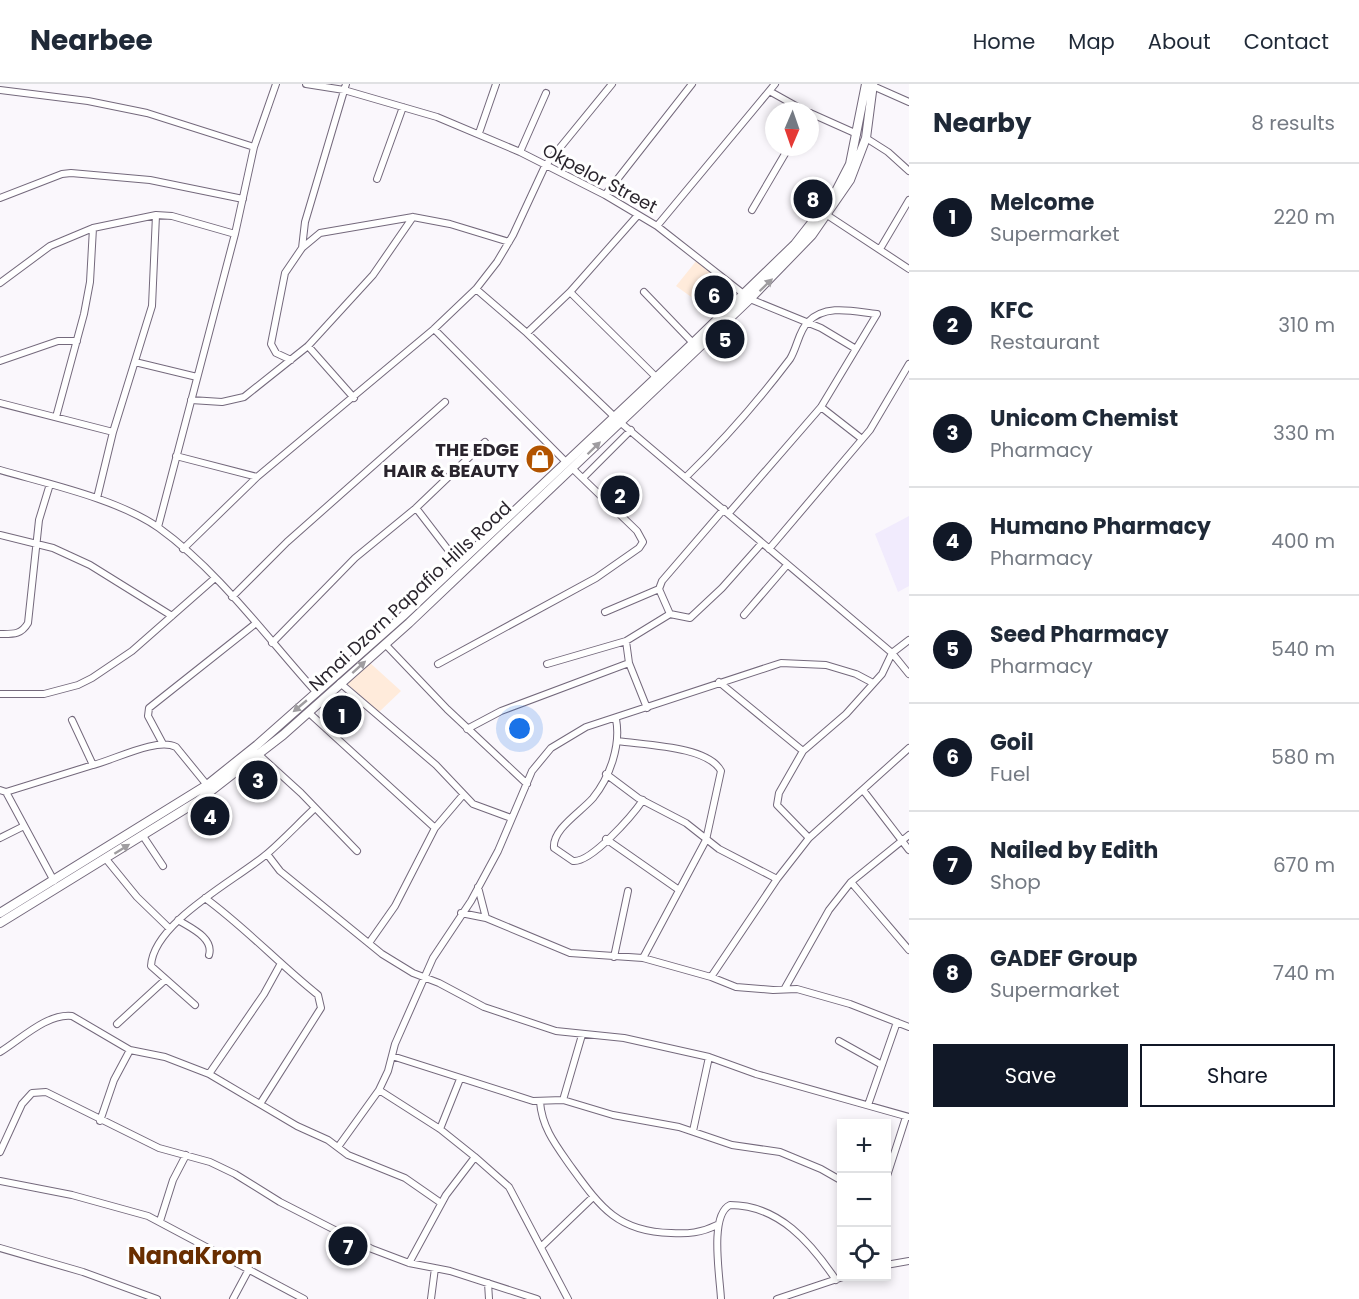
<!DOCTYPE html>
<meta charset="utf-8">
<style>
body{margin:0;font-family:Poppins,sans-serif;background:#f2f2f3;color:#1f2937}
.controls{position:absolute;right:18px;bottom:18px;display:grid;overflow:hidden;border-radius:0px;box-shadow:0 3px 9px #0003}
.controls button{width:54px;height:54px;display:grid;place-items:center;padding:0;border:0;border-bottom:2px solid #e0e1e3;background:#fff;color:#1f2937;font:30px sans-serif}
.compass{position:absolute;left:765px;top:18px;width:54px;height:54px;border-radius:50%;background:#fff;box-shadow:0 3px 9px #0003;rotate:182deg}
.you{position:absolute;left:520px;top:645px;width:21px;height:21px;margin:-15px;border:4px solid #fff;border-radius:50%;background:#1a73e8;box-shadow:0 0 0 9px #1a73e833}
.badge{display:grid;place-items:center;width:39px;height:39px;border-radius:50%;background:#111827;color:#fff;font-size:20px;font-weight:700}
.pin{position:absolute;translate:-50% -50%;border:3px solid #fff;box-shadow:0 2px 6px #0006}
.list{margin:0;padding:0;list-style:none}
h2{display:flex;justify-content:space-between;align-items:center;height:78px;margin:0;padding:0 24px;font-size:26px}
h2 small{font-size:20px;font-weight:400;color:#747a83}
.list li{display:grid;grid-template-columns:39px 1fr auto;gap:18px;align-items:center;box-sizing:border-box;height:108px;padding:0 24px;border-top:2px solid #e0e1e3}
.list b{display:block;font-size:22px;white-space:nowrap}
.list p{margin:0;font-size:20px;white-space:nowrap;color:#747a83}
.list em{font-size:20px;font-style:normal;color:#747a83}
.actions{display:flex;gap:12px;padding:18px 24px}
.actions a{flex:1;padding:14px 0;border:2px solid #111827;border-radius:0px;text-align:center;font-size:21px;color:#111827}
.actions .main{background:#111827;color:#fff}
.icon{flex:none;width:33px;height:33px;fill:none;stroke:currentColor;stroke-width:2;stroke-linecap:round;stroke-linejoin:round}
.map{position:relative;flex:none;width:909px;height:1215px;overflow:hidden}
header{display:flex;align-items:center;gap:36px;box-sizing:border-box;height:84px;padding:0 30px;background:#fff;border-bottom:2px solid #e0e1e3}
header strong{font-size:28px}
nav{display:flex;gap:33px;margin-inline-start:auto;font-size:21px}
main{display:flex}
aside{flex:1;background:#fff}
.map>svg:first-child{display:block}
.commercial{fill:#ffebdb}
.education{fill:#f1ebfd}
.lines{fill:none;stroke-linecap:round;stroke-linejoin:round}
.street-casing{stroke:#74697c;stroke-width:8}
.secondary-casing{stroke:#74697c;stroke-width:10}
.street{stroke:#fff;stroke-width:6}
.secondary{stroke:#fff;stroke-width:8}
.oneway{fill:#9f9da0}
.labels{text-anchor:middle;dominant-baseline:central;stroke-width:6;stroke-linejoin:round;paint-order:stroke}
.street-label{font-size:18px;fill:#2a252d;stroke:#fff}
.poi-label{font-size:18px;font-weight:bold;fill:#2a252d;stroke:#fff;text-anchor:end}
.district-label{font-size:24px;font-weight:bold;fill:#692e00;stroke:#fff}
</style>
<header>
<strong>Nearbee</strong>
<nav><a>Home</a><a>Map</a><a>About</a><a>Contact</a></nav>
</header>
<main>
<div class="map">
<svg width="909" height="1215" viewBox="0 0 909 1215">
<rect width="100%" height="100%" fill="#faf7fc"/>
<path class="commercial" d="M697 176 736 209 715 230 676 202Z
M369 578 401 607 379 628 345 598Z"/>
<path class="education" d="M909 432V502L898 508 875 450Z"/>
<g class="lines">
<g class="street-casing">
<path id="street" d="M306 0 344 6 437 33 520 68 605 111 657 142 750 215 821 244 856 265
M873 2 909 18
M0 6 88 17 147 29 254 63
M771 8 805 27
M810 29 857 50
M479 49 496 0
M866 54 888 68 909 87
M520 68 546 9
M377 95 403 23
M605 111 692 0
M0 114 62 90 71 89 150 96 243 115
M752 126 789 63
M827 131 909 185
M657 142 775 0
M302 164 305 138 346 0
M880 165 909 116
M0 199 50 162 93 144 156 131 172 132 235 150
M476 205 527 249 621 339 892 569 909 590
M570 208 656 293
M644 208 693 259
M434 245 566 378
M527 249 570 208 638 131
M308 262 354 314
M291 276 276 269 271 260 285 189 302 164 320 149 413 133 450 140 509 158
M0 277 58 257H77
M135 278 197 293
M191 316 222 318 244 313 308 262 373 191 413 133
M0 319 113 348
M821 323 862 355
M56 333 84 230 90 198 93 144
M176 372 257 393 434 245 476 205 497 178 513 151 545 82 612 0
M0 386C48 400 118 415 159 444 220 488 266 553 317 609
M687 392C724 356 759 316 790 275 797 264 799 246 808 238 826 219 856 228 877 230L821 323 729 429
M583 394 631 346
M97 414 113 348 152 222 156 131
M416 424 459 480
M724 425 662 497 659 505 670 530 690 534 722 504 762 459
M158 443 235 150 254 63 276 0
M0 451 53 464 90 481 172 532
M183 465 257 393
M769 465 870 346 909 280
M232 513 287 458 445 318
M605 528 659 505
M744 531 787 481
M0 550C13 550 21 551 28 539L39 436 50 400
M626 557 629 579 647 624
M272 559 355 474 416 424 485 358
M385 560 447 625 527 700
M438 580 596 494 639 464 643 458 637 447 573 385
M547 580 626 557 670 530
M719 598 803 667
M340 599 436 681 473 720 511 734
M0 610H44L78 601 92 594 132 567 215 494
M308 628 435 744
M616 635C621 661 610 693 593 714 581 728 552 745 554 764L573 777C591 779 632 732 643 716
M72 636 93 681C114 676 157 653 176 663L207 701
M467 645 501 627 629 579
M618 657C643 661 708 662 721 687L706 756 643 874
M163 660 148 632 149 624 255 540
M257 669 301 709 357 767
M606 690 638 714 686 739 719 765 777 795
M0 706 6 708 54 797
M863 706 909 766
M6 708 93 681
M143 752 163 782
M0 754 24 742
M809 754 777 721 779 709 803 667 846 630 882 590 892 569 909 556
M606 755 679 806
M267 770 280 787 382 870 413 889 439 899 484 923 556 947 624 954 709 973 756 990 909 1033
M106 775 137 813 169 844
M851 798 909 866
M478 803 486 834
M205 814C246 844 279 880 318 911L321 924 260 1020
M461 829 486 834 570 869 643 874 711 893 736 903 773 906 797 905 850 920 909 943
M178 836C191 844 214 854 209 871
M369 859 395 822 435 744 463 711
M614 873 628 807
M711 893 777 795 809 754 909 664
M785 904 829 826 851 798 909 751
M195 921 151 882C153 838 238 795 268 769 284 755 299 739 315 724
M117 940 165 896
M839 957 882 981
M0 968C20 956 47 929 72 932L130 966 165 973 209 990 297 1042 328 1056 348 1071 405 1094 441 1119
M392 972 533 1017 563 1016 582 951
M209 990 264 910 280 881
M379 1006 440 1045 475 1073
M563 1016 613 1031 679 1043 732 1061 780 1068 821 1085 842 1097
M540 1018C542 1043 555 1060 569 1080 599 1121 616 1148 671 1149 688 1150 701 1149 717 1141
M868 1021 897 938
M100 1037 114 996 130 966
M440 1045 460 995
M693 1047 709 973
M338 1063 379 1006 388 987 395 960 433 874 471 817 498 767 532 687 551 664 586 643 781 579 826 581 856 590 873 599
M0 1068 22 1020 32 1009 46 1008 159 1064 210 1078 235 1090 280 1118 372 1165 409 1179 450 1187 537 1215
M886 1095 906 1033
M0 1097 72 1111 148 1132 304 1215
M160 1137 173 1096 186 1071
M541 1163 593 1113
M0 1164 83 1188 157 1215
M409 1179 446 1111 475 1073 509 1103 568 1215
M886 1181 909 1177
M488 1199 489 1215
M233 1215 249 1185
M431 1215 435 1184
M721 1215C720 1193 709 1131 730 1121 779 1121 811 1159 836 1196
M777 1215 846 1192"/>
</g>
<g class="secondary-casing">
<path id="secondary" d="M0 829 207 701 257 661 403 532 693 259 795 160 835 109 850 80 866 0
M0 839 198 717 283 651 409 539 750 215 812 151 850 96 866 54 873 0"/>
</g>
<use href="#street" class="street"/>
<use href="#secondary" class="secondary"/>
</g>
<defs><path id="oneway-solid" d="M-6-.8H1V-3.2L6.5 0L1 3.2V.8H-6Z" transform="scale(1.5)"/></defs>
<g class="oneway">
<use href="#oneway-solid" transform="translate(766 201) rotate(-44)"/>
<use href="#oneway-solid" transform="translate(594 364) rotate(-44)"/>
<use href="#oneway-solid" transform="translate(359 583) rotate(-42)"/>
<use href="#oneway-solid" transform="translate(300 622) rotate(140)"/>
<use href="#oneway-solid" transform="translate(122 765) rotate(-32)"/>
</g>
<defs>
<g id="shop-disc" transform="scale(1.5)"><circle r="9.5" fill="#b25400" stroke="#fff"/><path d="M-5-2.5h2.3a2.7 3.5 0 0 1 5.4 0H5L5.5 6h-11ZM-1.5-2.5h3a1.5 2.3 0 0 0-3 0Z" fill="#fff"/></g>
</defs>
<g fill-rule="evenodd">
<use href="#shop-disc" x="540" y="375"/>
</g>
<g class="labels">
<g class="street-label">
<text transform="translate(600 94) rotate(28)">Okpelor Street</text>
<text transform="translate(410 512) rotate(-43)">Nmai Dzorn Papafio Hills Road</text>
</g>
<g class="poi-label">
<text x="519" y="365">THE EDGE<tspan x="519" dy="21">HAIR &amp; BEAUTY</tspan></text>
</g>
<g class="district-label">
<text x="195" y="1171">NanaKrom</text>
</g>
</g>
</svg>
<div class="controls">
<button>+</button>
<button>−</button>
<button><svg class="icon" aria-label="locate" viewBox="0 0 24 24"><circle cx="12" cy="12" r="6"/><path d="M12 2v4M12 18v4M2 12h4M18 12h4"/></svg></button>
</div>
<svg class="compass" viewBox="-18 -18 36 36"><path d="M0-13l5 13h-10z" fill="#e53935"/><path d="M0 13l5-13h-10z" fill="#747a83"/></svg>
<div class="you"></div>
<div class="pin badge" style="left:342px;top:631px">1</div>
<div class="pin badge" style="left:620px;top:411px">2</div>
<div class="pin badge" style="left:258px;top:696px">3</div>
<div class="pin badge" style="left:210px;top:732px">4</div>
<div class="pin badge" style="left:725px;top:255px">5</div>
<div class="pin badge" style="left:714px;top:211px">6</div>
<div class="pin badge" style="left:348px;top:1162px">7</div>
<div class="pin badge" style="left:813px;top:115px">8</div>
</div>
<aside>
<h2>Nearby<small>8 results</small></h2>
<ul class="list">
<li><span class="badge">1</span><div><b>Melcome</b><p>Supermarket</p></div><em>220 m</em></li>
<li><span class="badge">2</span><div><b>KFC</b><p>Restaurant</p></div><em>310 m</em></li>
<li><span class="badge">3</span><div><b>Unicom Chemist</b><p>Pharmacy</p></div><em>330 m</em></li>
<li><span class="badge">4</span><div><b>Humano Pharmacy</b><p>Pharmacy</p></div><em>400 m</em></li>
<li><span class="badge">5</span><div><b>Seed Pharmacy</b><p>Pharmacy</p></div><em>540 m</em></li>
<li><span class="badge">6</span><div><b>Goil</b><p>Fuel</p></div><em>580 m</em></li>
<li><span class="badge">7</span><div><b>Nailed by Edith</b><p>Shop</p></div><em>670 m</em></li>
<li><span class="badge">8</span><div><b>GADEF Group</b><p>Supermarket</p></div><em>740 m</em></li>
</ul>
<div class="actions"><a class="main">Save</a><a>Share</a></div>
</aside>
</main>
